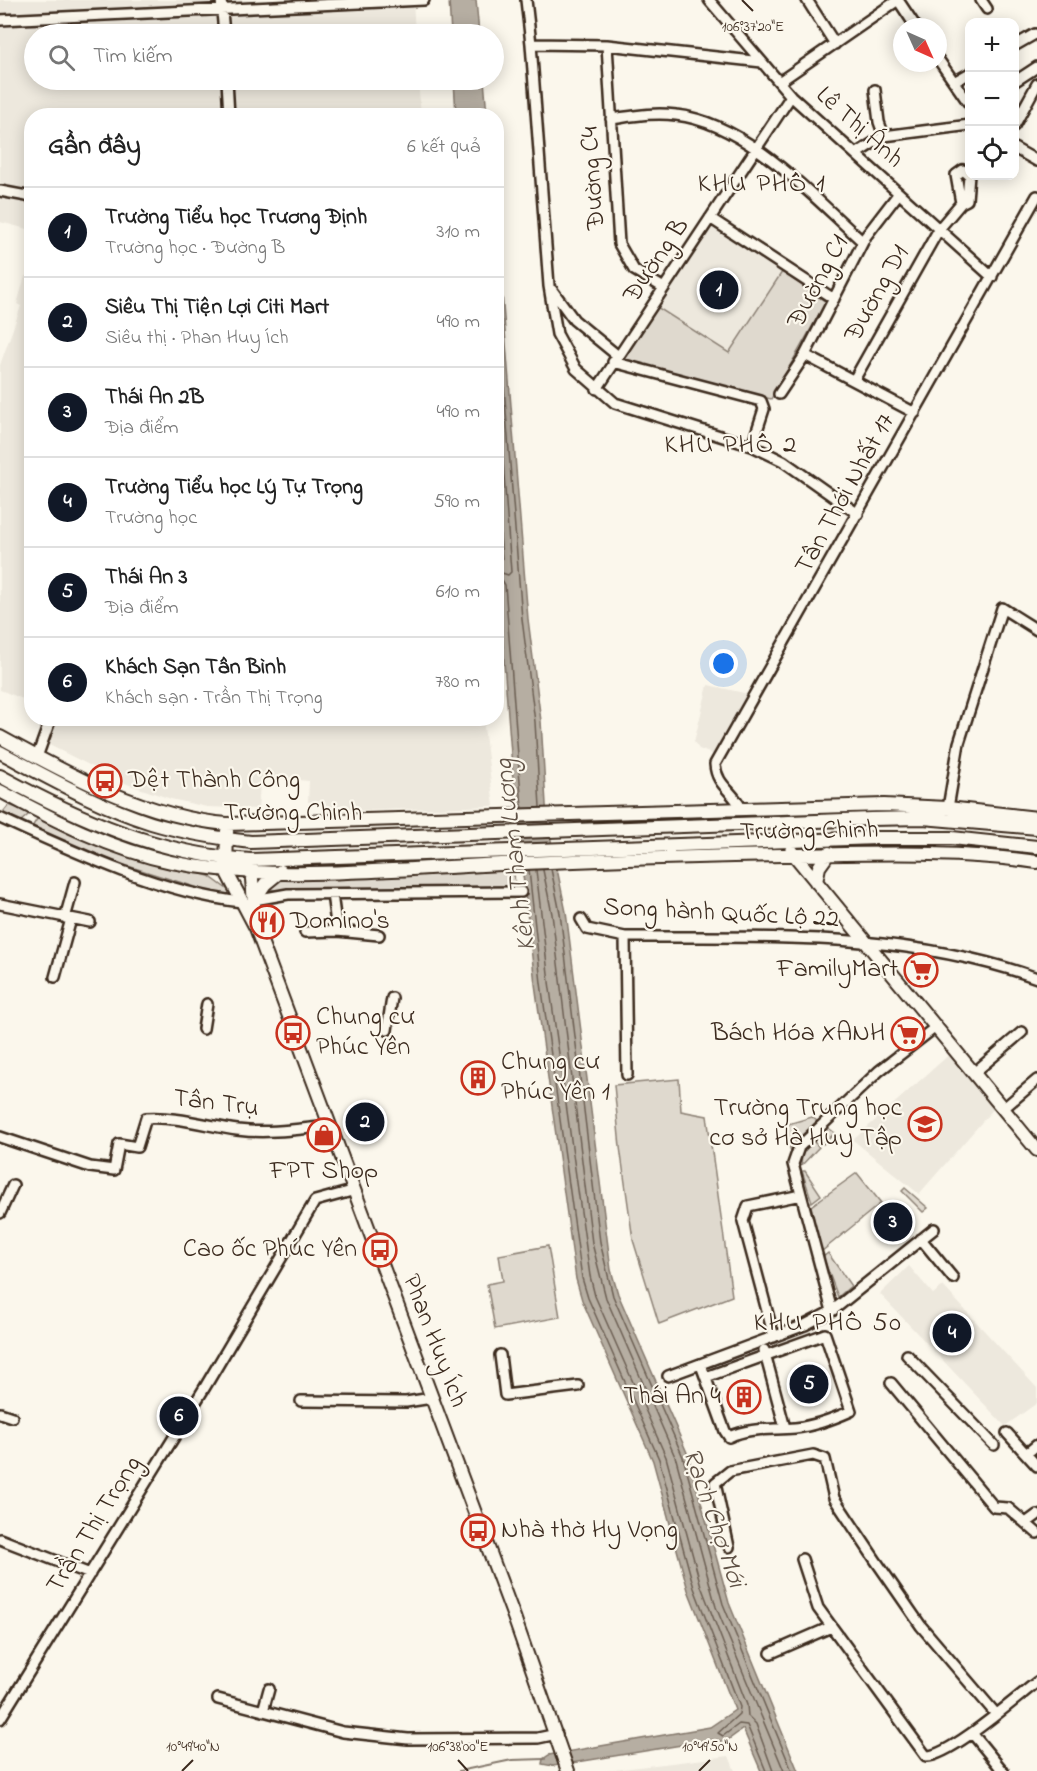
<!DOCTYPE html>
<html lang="vi">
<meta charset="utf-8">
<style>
body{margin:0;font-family:"Indie Flower",sans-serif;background:#f6f6f6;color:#222}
.controls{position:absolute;right:18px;top:18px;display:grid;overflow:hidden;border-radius:12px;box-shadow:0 3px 15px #0003}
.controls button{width:54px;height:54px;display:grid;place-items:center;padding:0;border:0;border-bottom:2px solid #e0e0e0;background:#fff;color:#222;font:30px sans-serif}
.compass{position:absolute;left:893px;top:18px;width:54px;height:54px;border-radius:50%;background:#fff;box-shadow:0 3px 15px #0003;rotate:135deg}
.you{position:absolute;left:724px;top:664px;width:21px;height:21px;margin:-15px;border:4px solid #fff;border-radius:50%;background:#1a73e8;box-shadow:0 0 0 9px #1a73e833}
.badge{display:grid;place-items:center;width:39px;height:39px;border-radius:50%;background:#111827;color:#fff;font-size:20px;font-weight:700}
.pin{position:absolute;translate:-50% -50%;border:3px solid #fff;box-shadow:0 2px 6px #0006}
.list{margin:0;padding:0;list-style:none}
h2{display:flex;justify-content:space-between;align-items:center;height:78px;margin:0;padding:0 24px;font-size:26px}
h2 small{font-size:20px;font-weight:400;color:#767676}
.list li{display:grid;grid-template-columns:39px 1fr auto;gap:18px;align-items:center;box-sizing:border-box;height:90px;padding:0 24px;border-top:2px solid #e0e0e0}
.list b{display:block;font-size:22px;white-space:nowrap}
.list p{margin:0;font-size:20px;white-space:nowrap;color:#767676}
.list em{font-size:20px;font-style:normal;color:#767676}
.icon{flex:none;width:33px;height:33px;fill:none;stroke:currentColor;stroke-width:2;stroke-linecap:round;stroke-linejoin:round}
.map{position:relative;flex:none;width:1037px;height:1771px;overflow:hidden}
.search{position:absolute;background:#fff;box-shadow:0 3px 15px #0003;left:24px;top:24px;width:480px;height:66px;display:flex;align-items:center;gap:15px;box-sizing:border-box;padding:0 21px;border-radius:33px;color:#767676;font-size:22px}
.panel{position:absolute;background:#fff;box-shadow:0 3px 15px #0003;left:24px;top:108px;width:480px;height:618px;border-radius:24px}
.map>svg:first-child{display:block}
.built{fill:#ede8dd}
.green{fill:#dfd9ce;stroke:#8d8276;stroke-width:1.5}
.water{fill:#b6aea2;stroke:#85796d;stroke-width:1.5}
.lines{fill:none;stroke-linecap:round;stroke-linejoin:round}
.shore{stroke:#6c5f53;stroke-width:1.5}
.stream{stroke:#85796d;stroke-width:2}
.minor-casing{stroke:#3b2a1e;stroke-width:14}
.major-casing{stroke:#3b2a1e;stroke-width:16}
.minor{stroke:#fbf7ec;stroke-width:9}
.major{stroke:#fbf7ec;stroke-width:12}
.ticks{fill:none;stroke:#3b2a1e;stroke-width:2}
.labels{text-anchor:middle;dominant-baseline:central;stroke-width:4.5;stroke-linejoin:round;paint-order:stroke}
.street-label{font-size:26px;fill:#3b2a1e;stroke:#fbf7ec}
.poi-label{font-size:26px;fill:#3b2a1e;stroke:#fbf7ec;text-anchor:start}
.neighbourhood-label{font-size:27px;letter-spacing:1.5px;fill:#3b2a1e;stroke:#fbf7ec}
.water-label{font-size:27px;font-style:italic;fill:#605246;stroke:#fbf7ec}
.ticks-label{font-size:15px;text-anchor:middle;fill:#3b2a1e;stroke:#fbf7ec;stroke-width:4.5;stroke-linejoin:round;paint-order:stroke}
</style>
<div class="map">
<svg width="1037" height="1771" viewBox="0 0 1037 1771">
<rect width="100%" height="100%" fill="#fbf7ec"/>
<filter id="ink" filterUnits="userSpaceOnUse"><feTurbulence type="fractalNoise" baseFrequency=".0167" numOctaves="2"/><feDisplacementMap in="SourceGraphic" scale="12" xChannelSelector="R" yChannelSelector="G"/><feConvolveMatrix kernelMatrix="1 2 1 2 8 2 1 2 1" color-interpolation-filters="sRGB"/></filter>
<g filter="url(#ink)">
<path class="built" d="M0 0H413L415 34H34V80H418L421 115 32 116 31 230 0 222Z
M710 226 782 272 729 353 657 307Z
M25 276 32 277 31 702 0 690V365L21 306 17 304Z
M708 685 753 695 717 756 699 749 694 742Z
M43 718 483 719 494 806 327 812 325 802H308L309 781 267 777 260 785 258 809 207 807 171 799 127 784 37 739Z
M951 1053 995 1107 919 1194 853 1140Z
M909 1266 933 1294 943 1286 1037 1388V1403L1005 1426 880 1294Z
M729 1756 735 1771H606Z"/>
<path class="green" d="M782 272 826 302 771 399 618 360 657 307 729 353Z
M9 805 27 812 28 815 20 822 4 816V811Z
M37 819H44L126 853 209 876 231 892 234 899 115 862 34 831 32 827Z
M514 871 515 888 272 890 270 884 280 875Z
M679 1079 681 1111 707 1116 732 1296 659 1324 633 1240 620 1147 614 1085Z
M812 1117 817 1121 802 1135 791 1152 786 1133 788 1124Z
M827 1127 835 1133 823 1144 818 1136Z
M813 1141 819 1147 801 1166 802 1154Z
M802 1171H805L821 1195 812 1202Z
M857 1173 881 1203 821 1252 811 1206Z
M905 1188 928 1208 923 1212 902 1191Z
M548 1246 560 1317 495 1329 487 1284 503 1281 499 1255Z
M828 1253 851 1286 838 1297 823 1257Z"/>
<path class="water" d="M449 0H476L479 34H451Z
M454 80H484L487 115H456Z
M496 218 528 619 541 721 547 821 566 912 611 1270 618 1294 688 1455 729 1603 798 1771H761L743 1729 725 1742 712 1740 553 1766 542 1764 543 1759 549 1755 710 1727 735 1710 688 1590 653 1461 582 1300 576 1279 535 984 514 793 496 557Z"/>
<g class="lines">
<path class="shore" d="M496 283 522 619 535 722 540 807
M496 364 511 572 508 575 496 571
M496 488 502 559 496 562
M496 579 502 580 505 585 522 808
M551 869 560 913 600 1242 613 1296 683 1457 723 1604 792 1771
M529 870 541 983 582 1278 588 1298 659 1459 694 1588 740 1707 739 1714 718 1733 723 1736 739 1724 747 1725 766 1771
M536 870 549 982 590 1276 595 1296 666 1457 701 1586 747 1705 748 1716 756 1724 773 1771
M543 870 552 914 592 1243 606 1298 676 1459 716 1607 784 1771"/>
<path class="stream" d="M459 1771 512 1760 545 1759"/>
<g class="minor-casing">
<path id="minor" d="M221 0 224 34
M526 0 531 44 549 286 557 334 576 369 615 403 752 446 783 461 858 514
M709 0 791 96 992 277
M807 0 835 44
M898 0 916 27
M981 0 987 9
M0 20 424 0
M531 44 607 45 762 62
M607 45 619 244 634 270 664 288
M1014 46 1035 34
M938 59 970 105
M227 80 229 116
M779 82 898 0
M954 82 970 73
M1014 82 1037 67
M875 90 879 122 884 136
M611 119C633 116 654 112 676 115 747 123 812 196 863 242
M1014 126 1037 84
M1014 148 1037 161
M856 154 884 136 970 125
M0 191 32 197
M710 218 834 299
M552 290 574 320 618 356
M805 355 915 413
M613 362 761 401 764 409 752 446
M854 380 939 229 961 203 967 200 969 175 963 170 956 175 961 203
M597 389 791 96
M779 394 805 355 866 236 899 193
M37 757 51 718
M741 808C733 791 716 785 715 764L1037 196
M948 808 959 743 1002 608 1037 630
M0 818C74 852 161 893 242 902
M332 894 337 931 379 935
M254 900 288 894 521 892
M0 904 90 922
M65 918 75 882
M581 919 587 929 625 937C763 938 905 930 1037 978
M305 932 337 931
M625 937 627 1075
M55 977 71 919
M203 1029 207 1004
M387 1030 392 998
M975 1072 1022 1032
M1004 1108 1037 1080
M0 1137 90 1167 114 1170 119 1144 137 1147 146 1118C177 1116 207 1126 237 1130 268 1134 299 1129 329 1126
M0 1213 13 1185
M921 1239 953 1278
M832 1311 793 1164 799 1147 879 1071 937 1026
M774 1337 743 1221 748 1206 801 1195
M764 1350 785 1428
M500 1355 505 1395 578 1386
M907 1355 994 1445
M701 1365 725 1431 729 1437C750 1427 772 1430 795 1428 815 1426 833 1419 851 1411L825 1334 706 1377
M668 1376 805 1325 832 1311 934 1229
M891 1383 994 1507 1008 1508 1037 1533
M301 1401 406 1402 432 1398
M0 1413 12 1417
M1007 1433 1037 1466
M1026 1454 1037 1445
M1026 1523 1037 1515
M0 1539 90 1574
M729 1547 715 1483 730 1471 813 1455 825 1459 834 1498 876 1561 921 1626 996 1714
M802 1559 818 1608 926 1756C949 1757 1016 1698 1037 1682
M771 1653 831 1627
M218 1699 343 1732 408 1739 538 1738 557 1734
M263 1711 269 1689
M0 1719 205 1387 315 1201 352 1191
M972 1733 1003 1771"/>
</g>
<g class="major-casing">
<path id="major" d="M0 737C71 776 146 817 227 824L884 805 948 808 1037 818
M0 752C49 778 98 806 151 823 184 833 217 838 251 842L871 819 923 818 1037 828
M0 776C79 819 160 855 251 860L877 838H952L1037 847
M0 791C54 820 110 849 171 862 267 881 369 871 466 866 572 860 677 857 783 855 868 854 953 850 1037 862
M227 831 226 871 256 928 514 1617 568 1771
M791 851 1037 1150
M251 867 256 928
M816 882 819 867 829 853
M254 900 265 884 281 871"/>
</g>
<use href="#minor" class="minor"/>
<use href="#major" class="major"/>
</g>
</g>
<path class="ticks" d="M742 0 753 11M458 1760 468 1771M182 1771 193 1760M699 1771 710 1760"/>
<defs>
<g id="bus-ring" transform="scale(1.725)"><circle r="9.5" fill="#fbf7ec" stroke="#c8321e" stroke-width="1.5"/><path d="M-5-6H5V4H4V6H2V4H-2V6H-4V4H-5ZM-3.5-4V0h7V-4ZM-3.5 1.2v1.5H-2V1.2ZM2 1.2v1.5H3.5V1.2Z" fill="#c8321e"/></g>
<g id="restaurant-ring" transform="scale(1.725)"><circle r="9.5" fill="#fbf7ec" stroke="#c8321e" stroke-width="1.5"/><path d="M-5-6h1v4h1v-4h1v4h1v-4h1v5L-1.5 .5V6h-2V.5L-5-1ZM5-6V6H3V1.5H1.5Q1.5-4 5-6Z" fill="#c8321e"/></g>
<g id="supermarket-ring" transform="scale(1.725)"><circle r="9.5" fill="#fbf7ec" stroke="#c8321e" stroke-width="1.5"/><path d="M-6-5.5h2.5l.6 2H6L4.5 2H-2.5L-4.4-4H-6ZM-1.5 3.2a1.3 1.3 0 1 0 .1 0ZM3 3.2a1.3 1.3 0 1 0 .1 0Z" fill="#c8321e"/></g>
<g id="building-ring" transform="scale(1.725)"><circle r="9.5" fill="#fbf7ec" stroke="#c8321e" stroke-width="1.5"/><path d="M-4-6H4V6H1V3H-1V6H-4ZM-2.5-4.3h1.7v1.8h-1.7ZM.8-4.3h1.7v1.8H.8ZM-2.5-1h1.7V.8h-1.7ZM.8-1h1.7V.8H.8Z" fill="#c8321e"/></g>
<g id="school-ring" transform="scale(1.725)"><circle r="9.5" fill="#fbf7ec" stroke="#c8321e" stroke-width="1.5"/><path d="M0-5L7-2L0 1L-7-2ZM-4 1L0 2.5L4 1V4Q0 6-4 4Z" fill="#c8321e"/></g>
<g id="shop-ring" transform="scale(1.725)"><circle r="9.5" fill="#fbf7ec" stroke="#c8321e" stroke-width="1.5"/><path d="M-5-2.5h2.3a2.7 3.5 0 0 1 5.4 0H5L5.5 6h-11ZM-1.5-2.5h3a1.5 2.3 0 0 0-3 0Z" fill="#c8321e"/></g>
</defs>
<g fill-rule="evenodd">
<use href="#bus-ring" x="105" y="781"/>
<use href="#restaurant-ring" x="267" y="922"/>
<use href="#supermarket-ring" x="921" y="970"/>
<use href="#bus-ring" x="293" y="1033"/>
<use href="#supermarket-ring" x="908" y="1034"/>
<use href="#building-ring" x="478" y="1078"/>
<use href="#school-ring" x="925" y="1124"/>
<use href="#shop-ring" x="324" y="1135"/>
<use href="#bus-ring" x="380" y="1250"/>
<use href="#building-ring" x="744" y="1397"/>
<use href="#bus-ring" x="478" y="1531"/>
</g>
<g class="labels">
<g class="street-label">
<text transform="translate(859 128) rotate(42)">Lê Thị Ánh</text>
<text transform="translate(594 178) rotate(-94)">Đường C4</text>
<text transform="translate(657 261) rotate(-56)">Đường B</text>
<text transform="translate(819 282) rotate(-62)">Đường C1</text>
<text transform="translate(878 294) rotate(-61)">Đường D1</text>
<text transform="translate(846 494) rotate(-61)">Tân Thới Nhất 17</text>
<text x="293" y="814">Trường Chinh</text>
<text transform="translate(809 832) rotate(-1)">Trường Chinh</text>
<text transform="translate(721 914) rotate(3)">Song hành Quốc Lộ 22</text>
<text transform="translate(216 1104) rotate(7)">Tân Trụ</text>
<text transform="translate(434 1341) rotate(69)">Phan Huy Ích</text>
<text transform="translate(95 1525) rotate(-58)">Trần Thị Trọng</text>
</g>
<g class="poi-label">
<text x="128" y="781">Dệt Thành Công</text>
<text x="290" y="922">Domino's</text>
<text x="898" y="970" text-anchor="end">FamilyMart</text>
<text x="316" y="1018">Chung cư<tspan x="316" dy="30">Phúc Yên</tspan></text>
<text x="885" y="1034" text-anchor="end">Bách Hóa XANH</text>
<text x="501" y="1063">Chung cư<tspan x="501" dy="30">Phúc Yên 1</tspan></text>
<text x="902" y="1109" text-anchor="end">Trường Trung học<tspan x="902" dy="30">cơ sở Hà Huy Tập</tspan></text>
<text x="324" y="1172" text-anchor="middle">FPT Shop</text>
<text x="357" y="1250" text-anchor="end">Cao ốc Phúc Yên</text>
<text x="721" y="1397" text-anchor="end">Thái An 4</text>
<text x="501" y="1531">Nhà thờ Hy Vọng</text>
</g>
<g class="neighbourhood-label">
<text x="762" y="184">KHU PHỐ 1</text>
<text x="731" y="445">KHU PHỐ 2</text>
<text x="828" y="1323">KHU PHỐ 50</text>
</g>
<g class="water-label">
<text transform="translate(516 855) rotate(-97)">Kênh Tham Lương</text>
<text transform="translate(713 1518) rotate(71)">Rạch Chợ Mới</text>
</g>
</g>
<g class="ticks-label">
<text x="753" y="31">106°37'20"E</text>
<text x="193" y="1751">10°49'40"N</text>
<text x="458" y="1751">106°38'00"E</text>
<text x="710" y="1751">10°49'50"N</text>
</g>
</svg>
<div class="controls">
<button>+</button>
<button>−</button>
<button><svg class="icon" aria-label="locate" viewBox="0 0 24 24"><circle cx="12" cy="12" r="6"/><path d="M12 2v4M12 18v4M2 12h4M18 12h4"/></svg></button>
</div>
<svg class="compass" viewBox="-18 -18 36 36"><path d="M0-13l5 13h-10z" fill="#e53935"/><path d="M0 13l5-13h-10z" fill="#767676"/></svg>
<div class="you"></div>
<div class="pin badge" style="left:719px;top:290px">1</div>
<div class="pin badge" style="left:365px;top:1122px">2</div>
<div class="pin badge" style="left:893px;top:1222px">3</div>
<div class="pin badge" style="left:952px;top:1333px">4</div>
<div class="pin badge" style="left:809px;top:1384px">5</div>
<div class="pin badge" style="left:179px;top:1416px">6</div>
<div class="search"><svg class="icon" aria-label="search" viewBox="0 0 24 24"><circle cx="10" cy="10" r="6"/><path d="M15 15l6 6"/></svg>Tìm kiếm</div>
<section class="panel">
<h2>Gần đây<small>6 kết quả</small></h2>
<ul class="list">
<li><span class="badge">1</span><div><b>Trường Tiểu học Trương Định</b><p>Trường học · Đường B</p></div><em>310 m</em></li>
<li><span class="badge">2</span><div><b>Siêu Thị Tiện Lợi Citi Mart</b><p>Siêu thị · Phan Huy Ích</p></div><em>490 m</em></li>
<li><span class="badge">3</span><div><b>Thái An 2B</b><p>Địa điểm</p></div><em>490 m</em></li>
<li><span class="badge">4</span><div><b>Trường Tiểu học Lý Tự Trọng</b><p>Trường học</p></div><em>590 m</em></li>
<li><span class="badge">5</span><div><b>Thái An 3</b><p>Địa điểm</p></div><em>610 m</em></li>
<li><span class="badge">6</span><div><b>Khách Sạn Tân Bình</b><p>Khách sạn · Trần Thị Trọng</p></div><em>780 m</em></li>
</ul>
</section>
</div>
